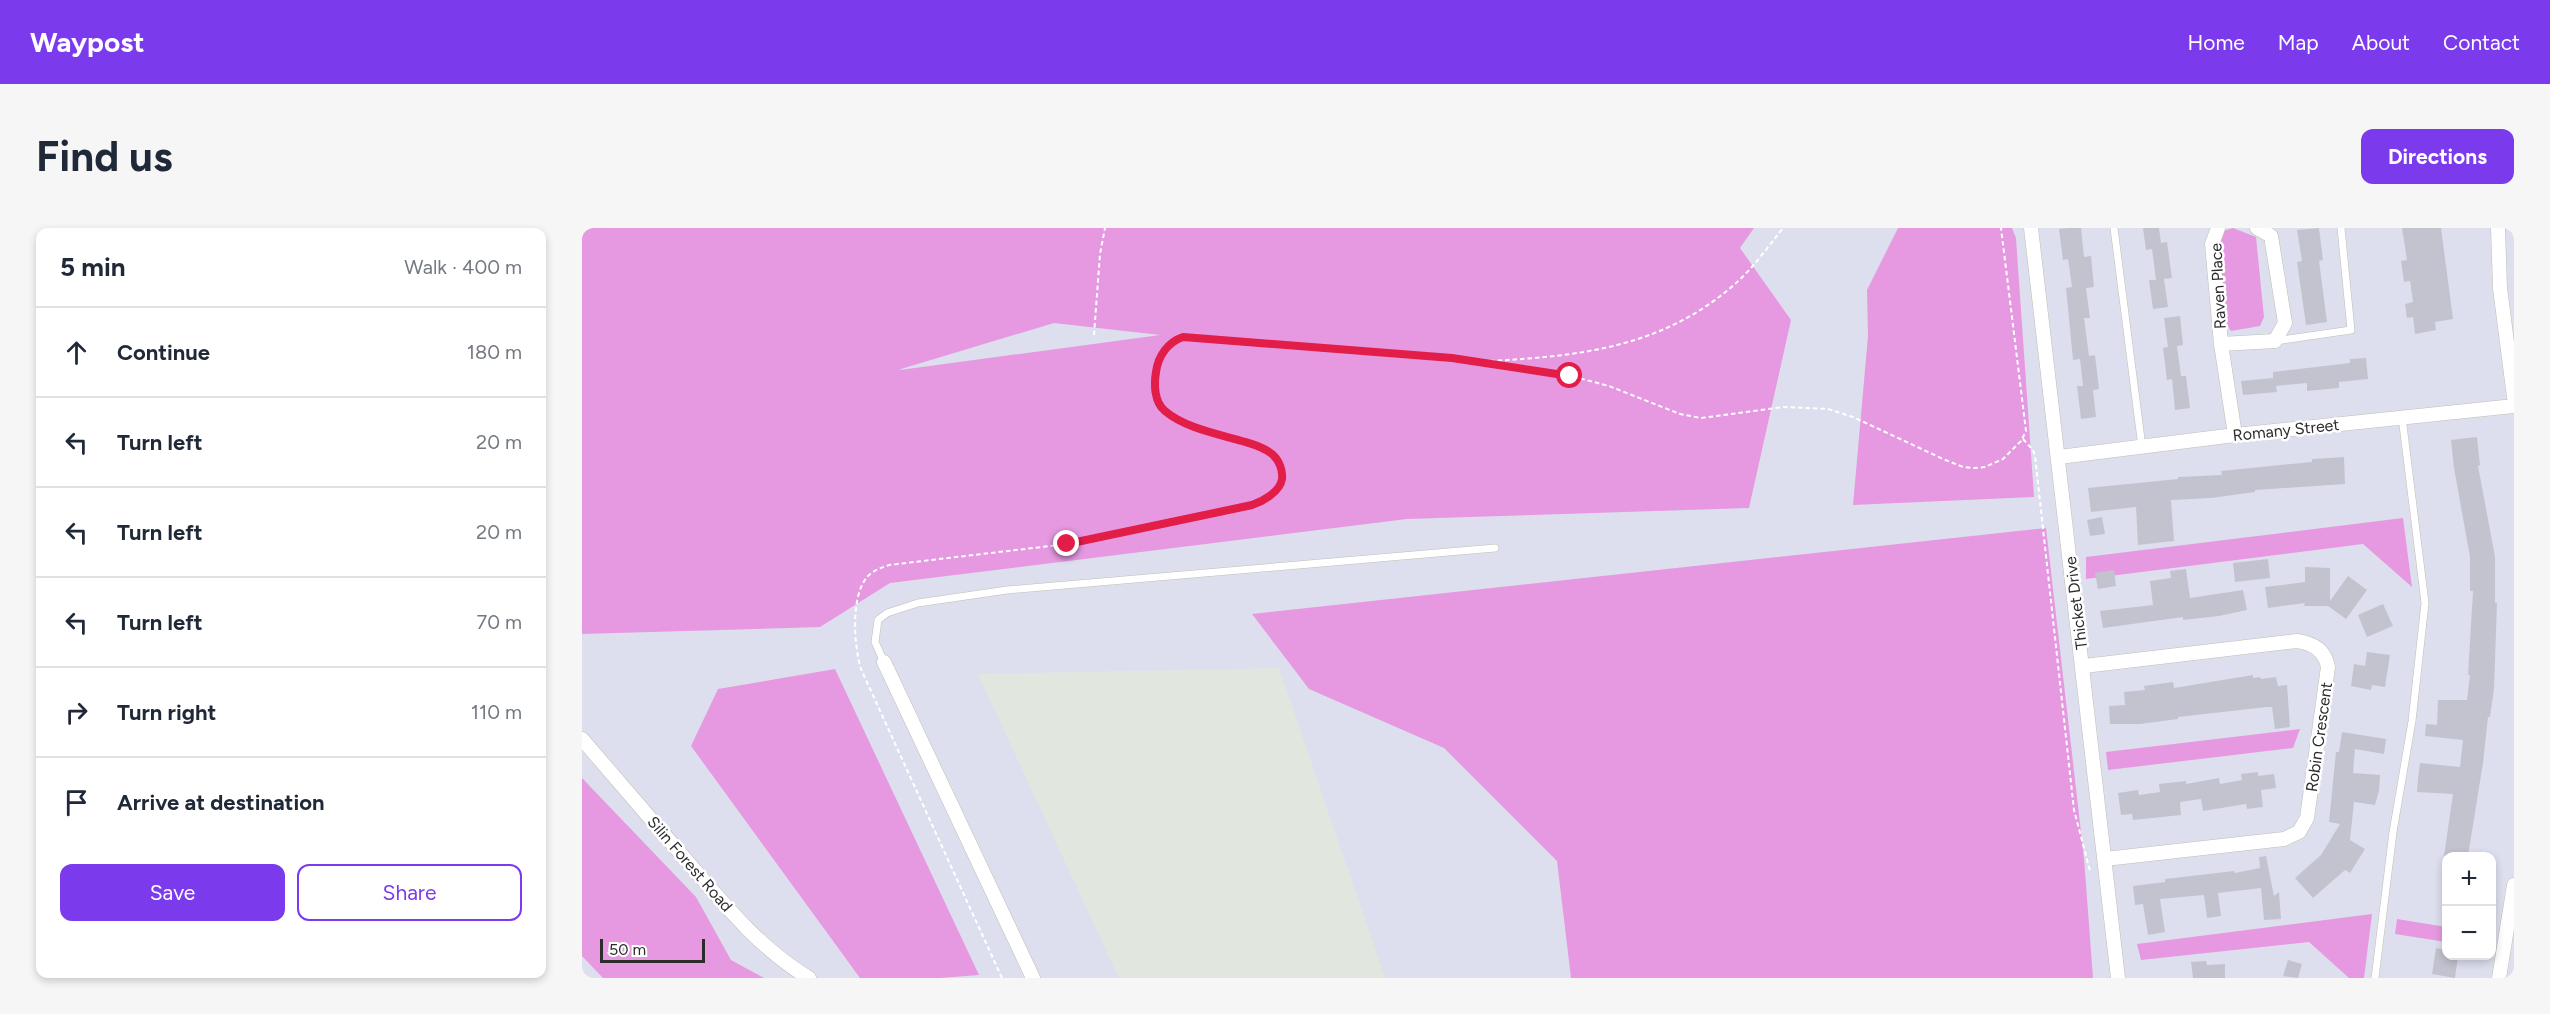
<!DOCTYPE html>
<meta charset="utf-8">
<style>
body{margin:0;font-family:Figtree,sans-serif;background:#f6f6f7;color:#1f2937}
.controls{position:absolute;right:18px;bottom:18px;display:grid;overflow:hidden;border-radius:12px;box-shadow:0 3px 9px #0003}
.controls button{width:54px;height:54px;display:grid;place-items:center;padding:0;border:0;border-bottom:2px solid #e0e1e3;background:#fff;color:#1f2937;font:30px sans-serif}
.scale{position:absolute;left:18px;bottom:15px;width:105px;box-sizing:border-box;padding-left:6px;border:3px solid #2c2c2c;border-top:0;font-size:16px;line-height:21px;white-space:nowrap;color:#2c2c2c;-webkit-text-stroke:4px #fff;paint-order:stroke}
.stop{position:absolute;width:18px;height:18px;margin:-14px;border:4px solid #e11d48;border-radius:50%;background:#fff}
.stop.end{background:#e11d48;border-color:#fff;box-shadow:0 2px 6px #0008}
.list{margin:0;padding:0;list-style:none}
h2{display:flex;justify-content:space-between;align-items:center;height:78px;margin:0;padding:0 24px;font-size:26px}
h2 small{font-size:20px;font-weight:400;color:#747a83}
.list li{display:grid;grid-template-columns:39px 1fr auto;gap:18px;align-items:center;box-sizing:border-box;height:90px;padding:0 24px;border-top:2px solid #e0e1e3}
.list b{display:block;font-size:22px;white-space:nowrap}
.list em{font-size:20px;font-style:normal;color:#747a83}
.actions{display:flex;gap:12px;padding:18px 24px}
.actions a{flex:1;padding:14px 0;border:2px solid #7c3aed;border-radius:12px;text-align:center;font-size:21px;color:#7c3aed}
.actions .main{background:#7c3aed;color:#fff}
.icon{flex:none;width:33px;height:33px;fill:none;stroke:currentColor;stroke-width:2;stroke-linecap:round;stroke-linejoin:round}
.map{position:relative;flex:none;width:1932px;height:750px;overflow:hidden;border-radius:12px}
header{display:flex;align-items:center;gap:36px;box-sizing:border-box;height:84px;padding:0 30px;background:#7c3aed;color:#fff}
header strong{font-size:28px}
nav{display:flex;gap:33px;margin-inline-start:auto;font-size:21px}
.intro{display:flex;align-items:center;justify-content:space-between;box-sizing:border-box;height:144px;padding:0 36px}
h1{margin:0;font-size:42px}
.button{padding:15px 27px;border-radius:12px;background:#7c3aed;color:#fff;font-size:21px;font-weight:700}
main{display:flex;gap:36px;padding:0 36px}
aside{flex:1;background:#fff;border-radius:12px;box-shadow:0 3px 9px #0003}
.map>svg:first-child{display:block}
.industrial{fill:#e1e7df}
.green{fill:#e699e1;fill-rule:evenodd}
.building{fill:#c3c3d0}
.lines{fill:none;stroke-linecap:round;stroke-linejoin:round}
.lane-casing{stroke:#bdc0b2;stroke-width:8}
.street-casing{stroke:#bdc0b2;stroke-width:15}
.path{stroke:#fff;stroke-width:2;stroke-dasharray:4.5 3;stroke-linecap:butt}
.lane{stroke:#fff;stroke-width:7}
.street{stroke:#fff;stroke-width:14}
.route{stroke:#e11d48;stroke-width:8}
.labels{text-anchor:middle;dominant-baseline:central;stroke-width:5;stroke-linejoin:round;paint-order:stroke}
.street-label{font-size:16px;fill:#2c2c2c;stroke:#fff}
</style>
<header>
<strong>Waypost</strong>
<nav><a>Home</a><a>Map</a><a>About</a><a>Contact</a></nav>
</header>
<div class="intro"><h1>Find us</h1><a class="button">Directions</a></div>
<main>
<aside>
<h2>5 min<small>Walk · 400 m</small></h2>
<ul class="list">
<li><svg class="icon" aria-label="ahead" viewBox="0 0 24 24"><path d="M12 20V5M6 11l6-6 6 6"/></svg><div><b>Continue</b></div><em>180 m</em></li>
<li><svg class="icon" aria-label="left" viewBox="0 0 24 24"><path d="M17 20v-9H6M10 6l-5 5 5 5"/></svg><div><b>Turn left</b></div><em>20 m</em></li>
<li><svg class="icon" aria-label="left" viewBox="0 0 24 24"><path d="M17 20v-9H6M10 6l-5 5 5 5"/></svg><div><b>Turn left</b></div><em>20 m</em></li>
<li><svg class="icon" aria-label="left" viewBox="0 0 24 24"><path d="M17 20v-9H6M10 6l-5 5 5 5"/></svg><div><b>Turn left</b></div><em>70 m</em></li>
<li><svg class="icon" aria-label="right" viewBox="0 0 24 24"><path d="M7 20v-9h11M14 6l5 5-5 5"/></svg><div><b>Turn right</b></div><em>110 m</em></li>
<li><svg class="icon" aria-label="arrive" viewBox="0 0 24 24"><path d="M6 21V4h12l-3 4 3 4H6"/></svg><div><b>Arrive at destination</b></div></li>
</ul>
<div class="actions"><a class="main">Save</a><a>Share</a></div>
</aside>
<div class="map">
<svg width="1932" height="750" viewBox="0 0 1932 750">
<rect width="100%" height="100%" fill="#dedfee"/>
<path class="industrial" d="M697 440 803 750H537L396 446Z"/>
<path class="green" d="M0 0H1172L1158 20 1209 92 1167 280 825 291 308 355 238 399 0 406ZM472 95 578 107 318 142 319 141Z
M1316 0H1430L1434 10 1452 269 1271 277 1286 108 1285 62Z
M1651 0 1674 9 1682 89 1678 98 1649 103 1642 93 1635 12 1641 3Z
M1821 290 1830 359 1781 316 1504 351V329Z
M1464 300 1502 630 1511 750H989L975 633 862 520 727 461 670 386Z
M253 441 397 747 358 750H278L109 518 136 461Z
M1718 501 1711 520 1526 542 1524 524Z
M0 550 114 669 149 732 182 750H21L0 728Z
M1790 686 1782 750H1767L1727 714 1559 732 1555 716Z
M1815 691 1864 699V714L1813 706Z"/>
<path class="building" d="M1486 0H1499L1502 29 1509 28 1512 59 1504 60 1508 90H1502L1507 128 1513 127 1517 161 1511 162 1514 189 1499 191 1495 158H1501L1498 131 1491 132 1484 60 1490 59 1486 31 1481 32 1477 1Z
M1561 0H1577L1579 15 1585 14 1590 50 1582 51 1586 79 1571 81 1567 52H1574L1570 21 1564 22Z
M1737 0 1741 32 1737 33 1745 94 1724 97 1715 34 1720 33 1715 2Z
M1820 0H1859L1871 91 1853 94 1854 102 1833 106 1831 89 1825 90 1823 76 1831 74 1828 53 1822 54 1819 33 1825 32Z
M1598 88 1601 117 1595 118 1599 148H1604L1608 180 1593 182 1590 151 1585 152 1581 120 1586 119 1582 90Z
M1784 130 1786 151 1757 154V160L1725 163V155L1694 158 1695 164 1661 167 1659 153 1691 150V144L1768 135V131Z
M1895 209 1898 237 1896 238 1913 329V375H1915L1912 461 1908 489H1906L1901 535 1886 628H1862L1871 566 1835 564 1836 550 1838 535 1878 539 1881 512 1843 508 1844 496 1855 497 1856 472H1885L1888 447H1886L1891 363H1888V329L1872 240 1869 212Z
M1762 229 1763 256 1673 262V264L1629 270 1589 272 1592 313 1556 317 1554 279 1509 284 1506 260 1596 251V249L1640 247 1639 243 1730 234V231Z
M1520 289 1523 306 1508 308 1505 292Z
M1686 331 1688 350 1653 354 1651 335Z
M1723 339 1748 340V373L1766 348 1785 362 1764 391 1746 378H1722L1723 375 1686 380 1683 359 1723 354Z
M1604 341 1608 370 1661 362 1665 382 1637 388 1601 392V389L1521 400 1518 383 1571 377 1568 353 1589 350 1588 343Z
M1532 342 1534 358 1516 361 1513 345Z
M1801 376 1811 398 1785 409 1776 387Z
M1785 424 1808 427 1803 459 1790 457 1789 462 1769 458 1772 436 1783 438Z
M1671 447V450L1678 449 1679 451 1694 449 1696 458 1705 457 1708 499 1693 501 1690 479H1685L1596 489V491L1558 496H1528L1527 478 1543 477 1542 464 1563 462 1562 458 1591 454 1592 460Z
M1760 504 1804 511 1802 526 1773 521 1771 545 1798 547 1797 563 1793 577 1772 574 1768 612 1783 621 1768 645 1763 642 1731 670 1713 650 1739 627 1758 596 1747 594 1754 524H1757Z
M1676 544V548L1692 546 1694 560 1679 562 1681 579 1665 581 1664 576 1621 583 1619 571 1598 574 1599 587 1551 592 1550 586 1539 587 1536 565 1556 562 1557 567 1578 564 1577 556 1604 553V556L1637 550 1638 556 1660 552 1659 546Z
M1684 628 1692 668 1697 664 1699 691 1682 692 1679 660 1636 665 1639 688 1625 690 1622 667 1578 671 1583 704 1566 707 1561 676 1553 677 1551 658 1583 654V651L1652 643 1653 645 1678 640 1677 629Z
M1854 720 1864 722V728H1876L1873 750 1850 746Z
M1706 732 1720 736 1716 750 1701 748Z
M1624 733 1625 737 1643 736V750H1611L1609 734Z"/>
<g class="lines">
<g class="lane-casing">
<path id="lane" d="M1532 0 1560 219
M1693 113 1769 102 1759 0
M302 434 293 414 296 392 305 385 336 375 425 362 913 320
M1793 750 1811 604 1830 493 1843 375 1820 189"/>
</g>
<g class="street-casing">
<path id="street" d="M1449 0 1536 750
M1636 0 1630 16 1639 116 1653 207
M1916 0 1918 60 1932 169
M1639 116 1693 113 1703 95 1689 8 1675 0
M1477 229 1653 207 1932 178
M302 434 451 750
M1502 438 1715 413C1731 415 1743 422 1746 439L1725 590 1717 604 1702 611 1523 631
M0 511C35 552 70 592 105 633 141 675 178 721 227 750
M1917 750 1932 657"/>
</g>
<path class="path" d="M512 107 518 26 523 0
M908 133C1000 128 1081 119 1153 56 1171 40 1186 19 1201 0
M1441 211 1451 222 1453 228 1492 582 1508 643
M420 750 279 441C272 419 268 367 286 348 292 342 299 340 307 337L485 316 670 277C697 267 716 240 683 221 650 203 571 204 573 153 574 146 574 138 578 131 585 117 594 110 610 108L927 137 989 148 1027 158 1098 186 1119 190 1202 179 1246 181 1271 189 1361 231 1381 239 1392 240 1403 239 1421 231 1439 213 1444 203 1419 0"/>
<use href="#lane" class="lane"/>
<use href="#street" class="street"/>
</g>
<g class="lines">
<path class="route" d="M485 316 670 277C681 273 698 264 700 251 701 242 697 232 690 226 682 219 670 216 660 213 636 206 603 200 583 183 572 174 572 156 574 144 576 128 586 114 601 109L870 130 988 148"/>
</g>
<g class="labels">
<g class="street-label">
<text transform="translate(1636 58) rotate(-93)">Raven Place</text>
<text transform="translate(1704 202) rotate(-6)">Romany Street</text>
<text transform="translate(1494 375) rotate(-97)">Thicket Drive</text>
<text transform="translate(1737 509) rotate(-82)">Robin Crescent</text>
<text transform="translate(108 636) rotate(49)">Silin Forest Road</text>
</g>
</g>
</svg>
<div class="controls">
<button>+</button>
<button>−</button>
</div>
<div class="scale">50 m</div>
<div class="stop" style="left:988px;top:148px"></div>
<div class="stop end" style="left:485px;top:316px"></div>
</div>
</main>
